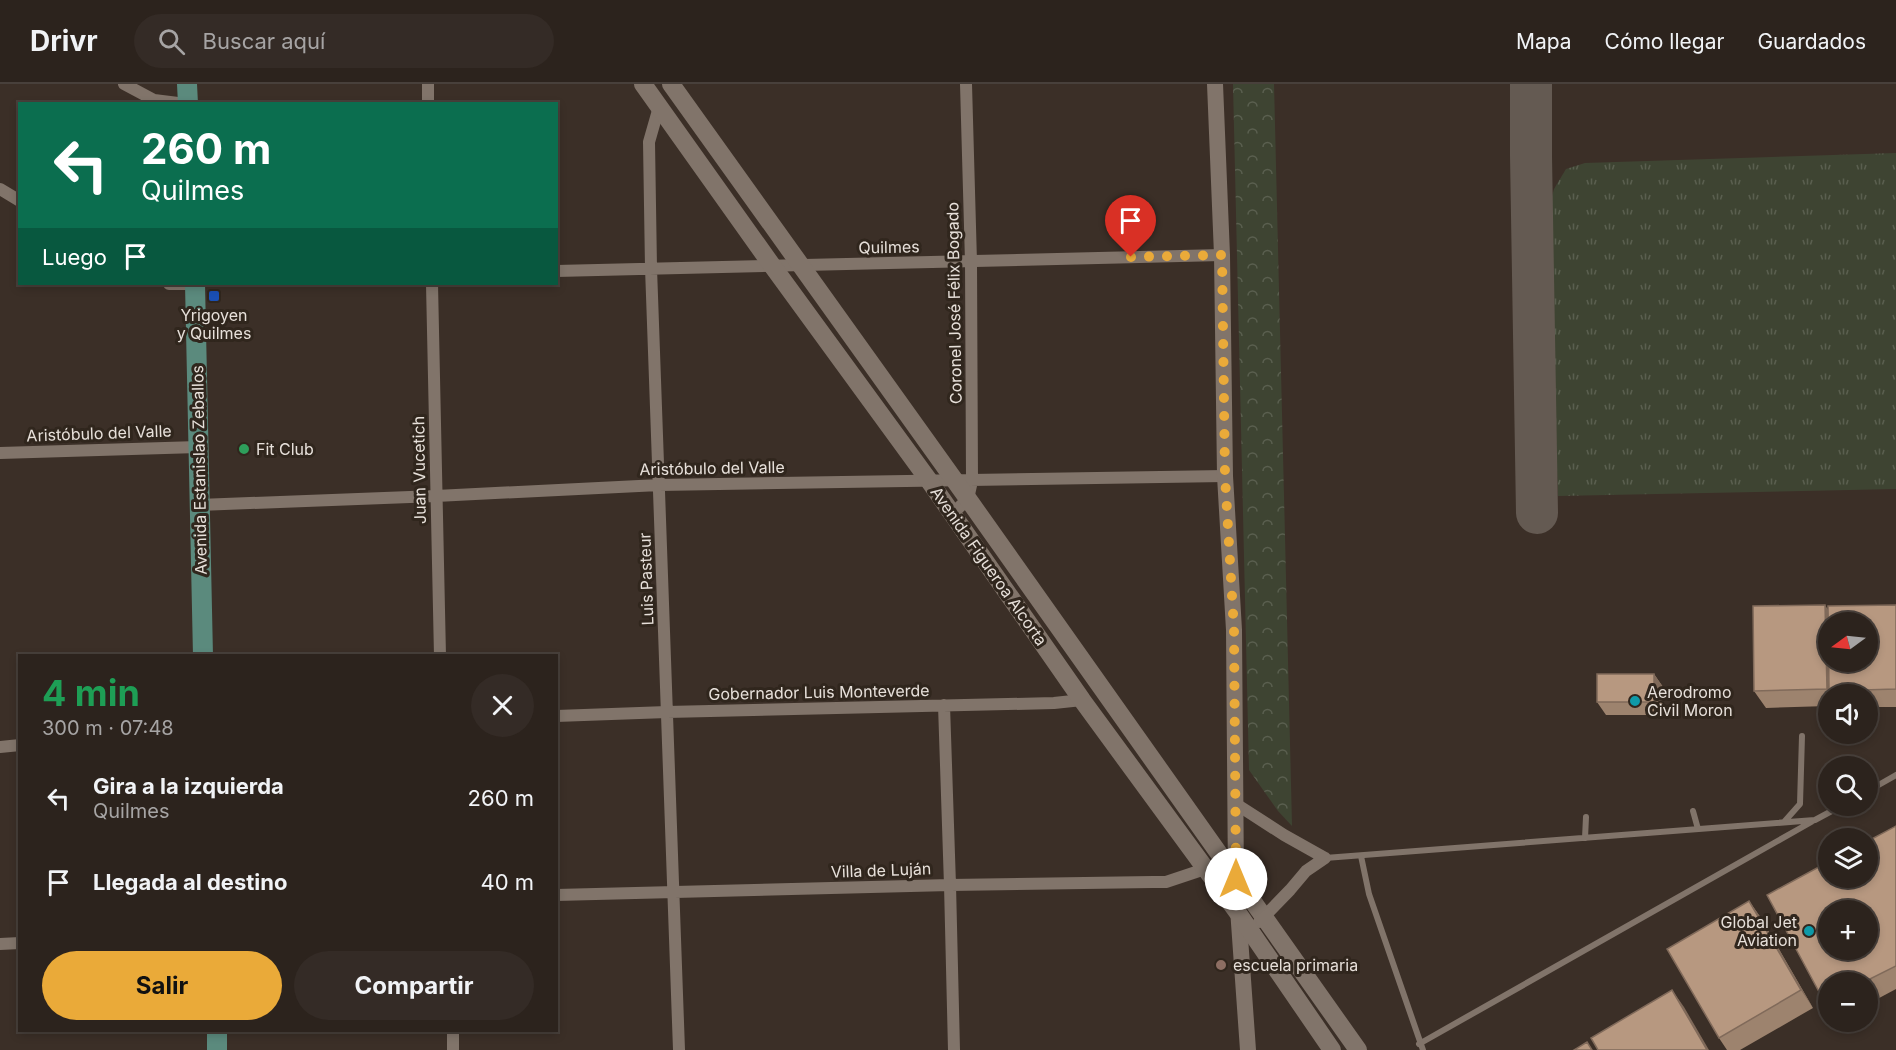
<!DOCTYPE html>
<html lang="es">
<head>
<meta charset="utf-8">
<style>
  :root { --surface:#2c231d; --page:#342b26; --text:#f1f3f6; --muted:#a6a4a4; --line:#48403b; --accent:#eaaa39 }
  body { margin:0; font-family:Inter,sans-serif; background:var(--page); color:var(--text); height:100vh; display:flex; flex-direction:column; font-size:22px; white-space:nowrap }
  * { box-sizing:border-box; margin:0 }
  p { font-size:20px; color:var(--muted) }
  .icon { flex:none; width:33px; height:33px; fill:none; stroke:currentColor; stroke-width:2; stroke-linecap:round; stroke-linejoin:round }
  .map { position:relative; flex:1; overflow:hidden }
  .drawer { position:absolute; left:18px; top:570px; width:540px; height:378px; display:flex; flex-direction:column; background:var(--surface); border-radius:0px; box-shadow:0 3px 9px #0003,0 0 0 2px var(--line) }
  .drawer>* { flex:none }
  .hud { position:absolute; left:18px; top:18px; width:540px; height:183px; border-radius:0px; box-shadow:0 3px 9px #0003,0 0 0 2px var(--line); background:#0b6e4f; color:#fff; overflow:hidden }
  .needle { width:39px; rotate:255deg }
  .fabs { position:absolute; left:1818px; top:528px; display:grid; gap:12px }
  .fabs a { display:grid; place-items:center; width:60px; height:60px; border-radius:50%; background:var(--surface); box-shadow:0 3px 9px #0003,0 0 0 2px var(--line); font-size:30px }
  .pin { position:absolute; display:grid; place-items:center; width:51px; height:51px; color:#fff; margin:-62px -26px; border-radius:50% 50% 50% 0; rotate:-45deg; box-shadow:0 0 6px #0007 }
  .pin .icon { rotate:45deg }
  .me { position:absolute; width:66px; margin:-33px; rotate:0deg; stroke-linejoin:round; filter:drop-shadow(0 0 4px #0008) }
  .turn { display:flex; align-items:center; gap:21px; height:126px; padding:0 24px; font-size:27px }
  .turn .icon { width:78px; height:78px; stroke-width:2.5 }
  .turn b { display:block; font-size:42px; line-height:51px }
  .then { display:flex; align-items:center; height:57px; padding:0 24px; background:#0003; gap:12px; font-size:22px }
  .round { display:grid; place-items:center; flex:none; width:63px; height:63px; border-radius:32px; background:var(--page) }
  .summary { display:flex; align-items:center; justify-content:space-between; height:102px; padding:0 24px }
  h1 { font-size:36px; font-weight:700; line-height:45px; color:#1e9e55 }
  .cta { display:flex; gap:12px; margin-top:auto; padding:12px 24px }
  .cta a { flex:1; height:69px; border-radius:36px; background:var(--accent); color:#111; font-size:24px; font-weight:700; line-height:69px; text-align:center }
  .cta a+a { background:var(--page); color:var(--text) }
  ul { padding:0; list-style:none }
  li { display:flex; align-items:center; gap:18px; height:84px; padding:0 24px }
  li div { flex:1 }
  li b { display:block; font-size:22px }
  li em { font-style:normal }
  header { display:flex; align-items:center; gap:36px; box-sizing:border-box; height:84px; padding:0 30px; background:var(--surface); border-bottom:2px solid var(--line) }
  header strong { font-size:28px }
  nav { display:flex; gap:33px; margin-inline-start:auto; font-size:21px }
  .search { width:420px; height:54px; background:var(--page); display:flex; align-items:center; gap:15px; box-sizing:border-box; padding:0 21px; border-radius:33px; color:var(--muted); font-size:22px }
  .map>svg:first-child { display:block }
  .grass { fill:url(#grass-tufts) }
  .forest { fill:url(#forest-crowns) }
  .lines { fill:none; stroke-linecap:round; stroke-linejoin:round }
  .taxiway { stroke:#645a52; stroke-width:42 }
  .service { stroke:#81746a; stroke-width:6 }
  .minor { stroke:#81746a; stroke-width:12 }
  .tertiary { stroke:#81746a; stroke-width:16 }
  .secondary { stroke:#81746a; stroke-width:18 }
  .primary { stroke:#5b8a7d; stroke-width:20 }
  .wall { fill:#9d836e; fill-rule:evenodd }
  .shaded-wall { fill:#806a5a }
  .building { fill:#b79880; stroke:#806a5a; stroke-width:1.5; fill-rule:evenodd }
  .route { stroke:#eaaa39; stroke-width:10; stroke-dasharray:0 18 }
  .transit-dot { fill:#1a4fb4; stroke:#30261d; stroke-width:2 }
  .leisure-dot { fill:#2e9e5b; stroke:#30261d; stroke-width:2 }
  .culture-dot { fill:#0f9aa8; stroke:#30261d; stroke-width:2 }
  .education-dot { fill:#8d6e63; stroke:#30261d; stroke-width:2 }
  .labels { text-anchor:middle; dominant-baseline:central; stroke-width:6; stroke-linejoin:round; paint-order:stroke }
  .street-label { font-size:16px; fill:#e7e0da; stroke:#30261d }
  .poi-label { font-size:16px; fill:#e7e0da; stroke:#30261d; text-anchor:start }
</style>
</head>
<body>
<header>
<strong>Drivr</strong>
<div class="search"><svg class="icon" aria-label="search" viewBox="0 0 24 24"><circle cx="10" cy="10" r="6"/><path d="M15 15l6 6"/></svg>Buscar aquí</div>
<nav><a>Mapa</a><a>Cómo llegar</a><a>Guardados</a></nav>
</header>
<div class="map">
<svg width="1896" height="966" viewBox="0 0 1896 966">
  <defs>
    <pattern id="grass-tufts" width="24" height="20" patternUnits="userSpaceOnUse" patternTransform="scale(1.5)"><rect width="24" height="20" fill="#3e4432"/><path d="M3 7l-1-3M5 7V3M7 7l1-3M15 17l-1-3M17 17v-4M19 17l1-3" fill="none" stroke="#5a5f4f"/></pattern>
    <pattern id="forest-crowns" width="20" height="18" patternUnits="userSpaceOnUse" patternTransform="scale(1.5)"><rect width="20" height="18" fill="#3e4432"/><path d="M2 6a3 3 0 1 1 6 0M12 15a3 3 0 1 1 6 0" fill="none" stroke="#5a5f4f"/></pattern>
  </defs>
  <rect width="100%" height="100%" fill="#3b2f27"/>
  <!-- grass -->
  <path class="grass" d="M1896 69V405L1558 412 1547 131 1554 105 1566 85 1585 79Z"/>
  <!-- forest -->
  <path class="forest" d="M1233 0H1274L1292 742 1278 727 1249 686Z"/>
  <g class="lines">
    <!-- taxiway -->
    <path class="taxiway" d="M1531 0V72L1537 429"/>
    <!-- service -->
    <path class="service" d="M1868 707 1896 691
      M1693 727 1698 745
      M1784 738 1800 720 1802 652
      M1585 754 1586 733
      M1361 772 1369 810 1423 966
      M1325 774 1815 736 1841 722
      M1419 960 1813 737"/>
    <!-- minor -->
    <path class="minor" d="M124 0 154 16 186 20
      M428 0V20
      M659 23 649 58 651 184 679 966
      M0 105 20 117
      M556 187C778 181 1000 177 1222 171
      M169 200H199
      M432 200 440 572
      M0 369 198 363
      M199 421 436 412 659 401 1225 392
      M952 430 968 415 972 397 971 178 966 0
      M944 621 950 801 954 966
      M556 632 667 628 1054 619 1082 616
      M0 663 20 661
      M1236 720 1284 751 1325 774
      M556 811 950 801 1153 798H1166L1205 785
      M1259 838 1290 806 1306 787 1325 774
      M0 860 20 859
      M453 946V966"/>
    <!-- tertiary -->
    <path class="tertiary" d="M1215 0 1222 171 1225 392 1234 546 1236 800
      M1238 825 1248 966"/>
    <!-- secondary -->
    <path class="secondary" d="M643 0 771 180 930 398 1082 616 1238 829 1332 966
      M671 0 968 415 1358 966"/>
    <!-- primary -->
    <path class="primary" d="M187 0 188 20
      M195 200 203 572
      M217 946V966"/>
  </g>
  <!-- wall -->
  <path class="wall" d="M1896 521V623H1868V610H1828V622L1766 624 1754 607 1828 526Z
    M1654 590 1663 603V631H1606L1597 618Z
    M1896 742V905L1868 920V898H1828V925L1767 811 1828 778V794H1868V757ZM1828 826H1868V866H1828Z
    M1749 817 1761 834 1813 924 1740 966H1727L1719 954Z"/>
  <!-- shaded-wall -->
  <path class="shaded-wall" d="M1825 521 1836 538 1829 607 1831 610 1827 605Z
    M1654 590 1663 603V631L1654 618Z
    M1749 817 1761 834 1813 924 1801 906Z
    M1672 906 1684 923 1709 966H1707Z"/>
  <!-- building -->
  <path class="building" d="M1825 521 1827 605 1754 607 1753 522Z
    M1896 521V605L1829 607 1828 522ZM1828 538H1868V578H1828Z
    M1597 590H1654V618H1597Z
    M1896 742V882L1864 898H1828V917L1825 919 1767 811 1828 778V794H1868V757ZM1828 826H1868V866H1828Z
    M1749 817 1801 906 1719 954 1667 865Z
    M1672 906 1707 966H1598L1591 954Z
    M1587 958 1592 966H1574Z"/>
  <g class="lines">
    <!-- route -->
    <path class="route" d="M1131 173 1222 171 1225 392 1234 546 1236 795"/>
  </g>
  <!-- markers -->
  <rect class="transit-dot" x="208" y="206" width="12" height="12" rx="3"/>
  <circle class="leisure-dot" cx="244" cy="365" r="6"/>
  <g class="culture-dot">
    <circle cx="1635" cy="617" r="6"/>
    <circle cx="1809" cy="847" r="6"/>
  </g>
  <circle class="education-dot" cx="1221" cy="881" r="6"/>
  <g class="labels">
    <!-- street labels -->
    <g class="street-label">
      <text transform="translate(889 163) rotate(-1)">Quilmes</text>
      <text transform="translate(954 219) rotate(-91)">Coronel José Félix Bogado</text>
      <text transform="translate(99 349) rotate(-2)">Aristóbulo del Valle</text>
      <text transform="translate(712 384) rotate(-1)">Aristóbulo del Valle</text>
      <text transform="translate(199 386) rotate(-91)">Avenida Estanislao Zeballos</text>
      <text transform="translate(419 386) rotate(-91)">Juan Vucetich</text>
      <text transform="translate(989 482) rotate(55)">Avenida Figueroa Alcorta</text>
      <text transform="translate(646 495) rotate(-92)">Luis Pasteur</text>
      <text transform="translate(819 608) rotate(-1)">Gobernador Luis Monteverde</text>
      <text transform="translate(881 786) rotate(-2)">Villa de Luján</text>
    </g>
    <!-- poi labels -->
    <g class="poi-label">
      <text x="214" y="231" text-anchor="middle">Yrigoyen<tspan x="214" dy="18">y Quilmes</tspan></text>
      <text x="256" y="365">Fit Club</text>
      <text x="1647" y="608">Aerodromo<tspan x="1647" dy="18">Civil Moron</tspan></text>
      <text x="1797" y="838" text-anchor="end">Global Jet<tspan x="1797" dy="18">Aviation</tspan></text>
      <text x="1233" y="881">escuela primaria</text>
    </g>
  </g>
</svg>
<div class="fabs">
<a><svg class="needle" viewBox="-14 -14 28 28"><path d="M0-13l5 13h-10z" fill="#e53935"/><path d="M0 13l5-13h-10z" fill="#a6a4a4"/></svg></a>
<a><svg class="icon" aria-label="sound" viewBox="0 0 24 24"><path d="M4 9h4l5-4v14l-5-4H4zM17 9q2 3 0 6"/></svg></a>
<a><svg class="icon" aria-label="search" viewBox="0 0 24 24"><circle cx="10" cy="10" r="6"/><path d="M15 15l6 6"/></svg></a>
<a><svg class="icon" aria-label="layers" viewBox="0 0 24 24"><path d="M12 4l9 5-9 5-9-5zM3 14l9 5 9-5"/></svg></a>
<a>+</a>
<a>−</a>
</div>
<div class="pin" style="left:1131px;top:173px;background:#d93025"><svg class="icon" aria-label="arrive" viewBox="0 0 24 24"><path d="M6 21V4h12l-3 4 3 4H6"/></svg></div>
<svg class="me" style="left:1236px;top:795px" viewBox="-20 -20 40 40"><circle r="19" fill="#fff"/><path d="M0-13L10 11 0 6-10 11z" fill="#eaaa39"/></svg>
<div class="hud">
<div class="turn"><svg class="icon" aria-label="left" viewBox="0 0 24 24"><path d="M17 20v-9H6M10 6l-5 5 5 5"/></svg><div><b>260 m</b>Quilmes</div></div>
<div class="then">Luego<svg class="icon" aria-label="arrive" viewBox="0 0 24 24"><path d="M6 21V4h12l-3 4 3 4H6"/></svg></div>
</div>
<section class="drawer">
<div class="summary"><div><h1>4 min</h1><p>300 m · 07:48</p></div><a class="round"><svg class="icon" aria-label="close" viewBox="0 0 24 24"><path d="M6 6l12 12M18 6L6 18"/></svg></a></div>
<ul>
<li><svg class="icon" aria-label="left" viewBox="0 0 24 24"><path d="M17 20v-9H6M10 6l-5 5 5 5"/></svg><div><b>Gira a la izquierda</b><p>Quilmes</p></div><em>260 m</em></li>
<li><svg class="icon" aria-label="arrive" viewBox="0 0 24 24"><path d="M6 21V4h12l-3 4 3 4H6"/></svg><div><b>Llegada al destino</b></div><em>40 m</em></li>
</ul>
<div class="cta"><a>Salir</a><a>Compartir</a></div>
</section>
</div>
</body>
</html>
